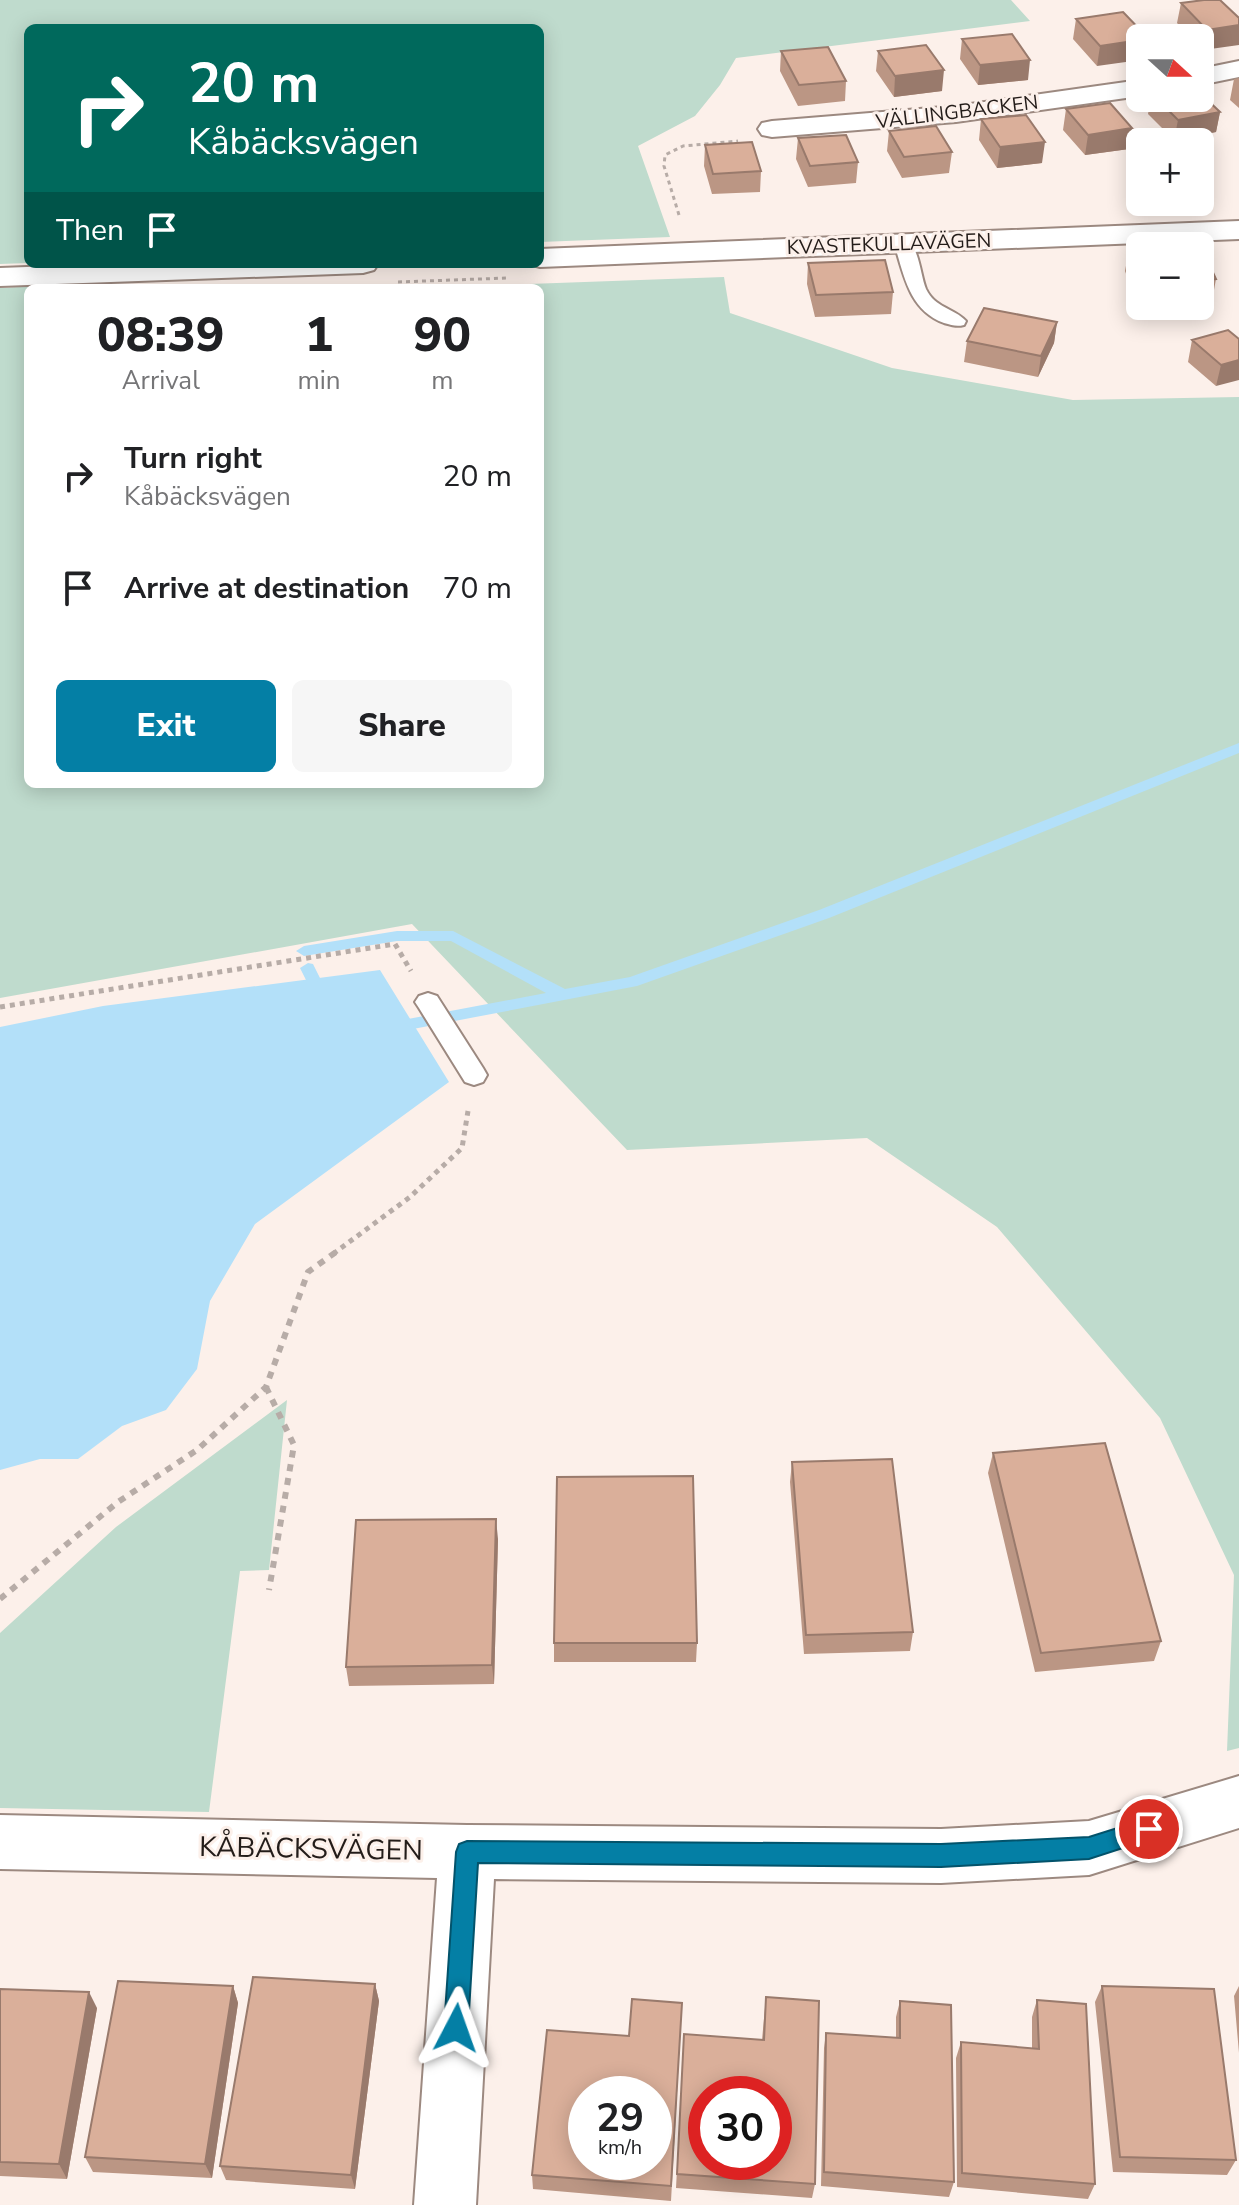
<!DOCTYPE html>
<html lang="en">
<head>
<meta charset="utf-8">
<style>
  :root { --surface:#fff; --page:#f6f6f6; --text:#202124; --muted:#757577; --accent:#047fa5 }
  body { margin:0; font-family:"Nunito Sans",sans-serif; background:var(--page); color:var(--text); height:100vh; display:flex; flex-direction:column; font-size:30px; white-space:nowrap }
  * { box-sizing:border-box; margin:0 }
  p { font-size:26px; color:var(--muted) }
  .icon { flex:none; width:44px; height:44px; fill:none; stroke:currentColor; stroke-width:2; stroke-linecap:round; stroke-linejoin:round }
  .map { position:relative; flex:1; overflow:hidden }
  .drawer { position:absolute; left:24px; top:284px; width:520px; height:504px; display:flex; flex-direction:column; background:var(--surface); border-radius:12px; box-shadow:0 4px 20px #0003 }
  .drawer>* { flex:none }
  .guide { position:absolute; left:24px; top:24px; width:520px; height:244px; border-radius:12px; box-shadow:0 4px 20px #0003; background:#00695c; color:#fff; overflow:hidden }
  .needle { width:52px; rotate:111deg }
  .tools { position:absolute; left:1126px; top:24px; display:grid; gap:16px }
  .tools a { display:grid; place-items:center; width:88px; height:88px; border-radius:12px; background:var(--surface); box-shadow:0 4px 20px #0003; font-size:40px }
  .speed { position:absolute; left:568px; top:2076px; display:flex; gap:16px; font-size:40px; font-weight:700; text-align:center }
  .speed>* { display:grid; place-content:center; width:104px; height:104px; border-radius:50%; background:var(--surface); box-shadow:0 4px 20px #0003; line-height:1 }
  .speed small { font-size:20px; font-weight:400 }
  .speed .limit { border:12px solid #d22; background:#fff; color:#111 }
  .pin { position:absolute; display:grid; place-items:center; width:68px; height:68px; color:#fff; margin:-34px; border:4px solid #fff; border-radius:50%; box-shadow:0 2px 8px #0007 }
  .me { position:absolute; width:88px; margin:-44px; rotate:4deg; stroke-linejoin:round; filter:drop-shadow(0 0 6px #0008) }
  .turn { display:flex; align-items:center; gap:28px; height:168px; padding:0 32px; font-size:36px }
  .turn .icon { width:104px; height:104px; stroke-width:2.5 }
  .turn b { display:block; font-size:56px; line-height:68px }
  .then { display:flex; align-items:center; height:76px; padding:0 32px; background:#0003; gap:16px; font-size:30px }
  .eta { display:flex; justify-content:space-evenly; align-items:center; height:136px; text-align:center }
  .eta b { font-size:48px; font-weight:800; line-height:56px }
  .button { display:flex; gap:16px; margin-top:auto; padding:16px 32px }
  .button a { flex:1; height:92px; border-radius:12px; background:var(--accent); color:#fff; font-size:32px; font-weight:800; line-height:92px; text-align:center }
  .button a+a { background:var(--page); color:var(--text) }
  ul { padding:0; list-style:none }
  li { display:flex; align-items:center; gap:24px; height:112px; padding:0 32px }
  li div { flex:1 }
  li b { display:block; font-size:30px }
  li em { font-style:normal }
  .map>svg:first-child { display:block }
  .green { fill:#bfdbcd }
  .water { fill:#b3e0f9 }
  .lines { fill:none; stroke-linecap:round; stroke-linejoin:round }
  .stream { fill:#b3e0f9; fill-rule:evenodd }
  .service-casing { stroke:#9c8980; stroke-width:4 }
  .minor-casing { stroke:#9c8980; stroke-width:4 }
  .path-far2 { stroke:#b7aca7; stroke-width:3; stroke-dasharray:4 4; stroke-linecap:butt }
  .path-far1 { stroke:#b7aca7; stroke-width:5; stroke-dasharray:5 5; stroke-linecap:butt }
  .path { stroke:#b7aca7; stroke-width:6; stroke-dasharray:7 7; stroke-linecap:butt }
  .service { fill:#fff; fill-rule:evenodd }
  .minor { fill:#fff; fill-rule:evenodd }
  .wall { fill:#bb9684 }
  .shaded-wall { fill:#997a6c }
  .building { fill:#daaf9a; stroke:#997a6c; stroke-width:2; fill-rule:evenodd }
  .route { fill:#047fa5; stroke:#03536b; stroke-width:2 }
  .labels { text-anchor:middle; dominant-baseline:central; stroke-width:6; stroke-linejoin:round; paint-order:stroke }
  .far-street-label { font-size:20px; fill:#231c19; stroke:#fcf0ea }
  .near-street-label { font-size:28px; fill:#231c19; stroke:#fcf0ea }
</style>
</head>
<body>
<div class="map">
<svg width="1239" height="2205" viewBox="0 0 1239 2205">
  <rect width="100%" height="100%" fill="#fcf0ea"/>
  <!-- green -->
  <path class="green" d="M0 0H1011L1030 21 736 58 720 85 695 116 638 146 670 237 540 242V28H28V263L0 264Z
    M724 277 730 313 892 368 1073 400 1239 397V1748L1227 1751 1234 1575 1160 1418 997 1227 867 1138 627 1150 412 924 0 998V288L37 286 28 288V784H540V288H414Z
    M287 1400 269 1570 240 1571 209 1812 0 1808V1633L116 1527Z"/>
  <!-- water -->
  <path class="water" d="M380 970 449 1082 255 1224 210 1301 197 1369 166 1410 122 1426 78 1459H40L0 1470V1027L103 1006Z"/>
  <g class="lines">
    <!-- stream -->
    <path class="stream" d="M1239 743V753L829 918 637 986 413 1029 405 1023 408 1019 546 993 451 941H397L304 956 296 951 304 946 397 931H453L565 989 630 977 819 910Z
      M308 963 313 964 320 978 317 982H307L300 968Z"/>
    <!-- service casing -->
    <g class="service-casing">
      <path id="service" d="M903 238C919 242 920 275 926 289 935 308 954 308 966 321L964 325C956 327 952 325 944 323 909 310 904 275 894 243Z
        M428 993 437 996 483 1068 487 1075 483 1082 474 1085 465 1082 419 1008 415 1002 419 996Z"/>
    </g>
    <!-- minor casing -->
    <g class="minor-casing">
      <path id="minor" d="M1239 61V77L1200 85V69Z
        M1140 80V96L956 122 772 137 762 135 758 129 762 123 772 121 956 106Z
        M1239 221V239L540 267 529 264H540V249Z
        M107 264H378L374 270 363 273 0 286V268Z
        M1239 1776V1828L1089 1875 941 1883 494 1879 476 2205H414L437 1878 0 1869V1815L467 1825 941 1829 1089 1821Z"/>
    </g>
    <!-- path-far2 -->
    <path class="path-far2" d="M679 215 664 166 665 155 683 146 738 141
      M398 282 507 278"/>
    <!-- path-far1 -->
    <path class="path-far1" d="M0 1007 395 944 411 971
      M333 1254 410 1197 462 1148 468 1111"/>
    <!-- path -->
    <path class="path" d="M266 1387 294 1445 269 1590
      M0 1599 118 1502 197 1450 266 1387 308 1272 336 1252"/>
    <!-- service -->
    <use href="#service" class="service"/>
    <!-- minor -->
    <use href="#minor" class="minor"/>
  </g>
  <!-- wall -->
  <path class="wall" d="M1181 3 1239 18 1203 50 1200 47V38H1191L1177 23Z
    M1123 12 1097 66 1073 39 1076 19Z
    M962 39 1028 80 978 85 960 59Z
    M781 51 846 81 845 101 798 106 780 71Z
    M878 51 942 91 894 97 876 71Z
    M1239 78V108L1230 100 1234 79Z
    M1151 98H1200L1220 112 1216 132 1174 140 1148 114Z
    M1066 109 1132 128 1129 149 1085 155 1063 130Z
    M981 119 1042 163 997 168 979 140Z
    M889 131 952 152 949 173 902 178 887 151Z
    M798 138 858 162 856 183 808 187 796 159Z
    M705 145 761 171 760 192 712 194 704 166Z
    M1200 248 1216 279 1212 301H1200Z
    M1140 249V303H1137L1125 271 1129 250Z
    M808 263 893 292 891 314 815 317 807 284Z
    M1057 322 1054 343 1038 377 964 362 967 341Z
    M1239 339 1216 386 1188 362 1192 340Z
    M993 1453 1161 1641 1154 1661 1035 1672 988 1473Z
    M792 1462 913 1632 910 1651 804 1654 790 1482Z
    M498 1539 494 1684 349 1686 346 1667Z
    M554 1643H697L696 1662H554Z
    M375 1984 379 2001 355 2189 226 2180 220 2166Z
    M233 1986 238 2003 212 2178 93 2172 85 2157Z
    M1102 1986 1236 2160 1227 2175 1113 2172 1095 2002Z
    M1239 1986V2053L1234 1996Z
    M0 1989 97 2008 67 2179 0 2176Z
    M766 1997 815 2184 812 2198 676 2188 684 2034 762 2040Z
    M1037 2000 1095 2184 1088 2199 957 2187 956 2058 961 2042 1032 2048V2017Z
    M900 2001 954 2182 949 2197 821 2186 824 2048 826 2033 896 2038V2017Z
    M682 2003 671 2201 533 2189 532 2175Z"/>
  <!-- shaded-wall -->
  <path class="shaded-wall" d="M1239 25V45L1203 50 1207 30Z
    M1140 40V60L1097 66 1100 46Z
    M1030 60 1028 80 978 85 980 65Z
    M944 70 942 91 894 97 895 76Z
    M1220 112 1216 132 1174 140 1178 120Z
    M1132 128 1129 149 1085 155 1088 135Z
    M1045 142 1042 163 997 168 1000 147Z
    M1057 322 1054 343 1038 377 1041 356Z
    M1239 360V380L1216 386 1221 365Z
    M496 1519 498 1539 494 1684 492 1665Z
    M375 1984 379 2001 355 2189 351 2175Z
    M233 1986 238 2003 212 2178 205 2164Z
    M89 1992 97 2008 67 2179 59 2164Z"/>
  <!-- building -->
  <path class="building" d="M1204 0H1220L1239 18V25L1207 30 1181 3Z
    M1123 12 1148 38H1140V40L1100 46 1076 19Z
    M1012 34 1030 60 980 65 962 39Z
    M926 45 944 70 895 76 878 51Z
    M828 47 846 81 799 85 781 51Z
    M1200 93 1220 112 1178 120 1156 98H1200Z
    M1110 103 1132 128 1088 135 1066 109Z
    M1026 115 1045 142 1000 147 981 119Z
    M936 126 952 152 904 157 889 131Z
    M846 135 858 162 810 166 798 138Z
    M752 142 761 171 713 174 705 145Z
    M1200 248H1202L1216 279 1200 280Z
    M1140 249V279L1129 250Z
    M885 260 893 292 816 295 808 263Z
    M984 308 1057 322 1041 356 967 341Z
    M1228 330 1239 339V360L1221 365 1192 340Z
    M1105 1443 1161 1641 1041 1653 993 1453Z
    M892 1459 913 1632 806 1635 792 1462Z
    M693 1476 697 1643H554L557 1477Z
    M496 1519 492 1665 346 1667 356 1520Z
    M253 1977 375 1984 351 2175 220 2166Z
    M118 1981 233 1986 205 2164 85 2157Z
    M1102 1986 1214 1989 1236 2160 1120 2157Z
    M0 1989 89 1992 59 2164 0 2162Z
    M766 1997 819 2001 815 2184 677 2174 684 2034 764 2040ZM706 2094H774V2162H706Z
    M632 1999 682 2003 671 2186 532 2175 547 2030 629 2036ZM586 2094H654V2162H586Z
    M1037 2000 1086 2004 1095 2184 962 2173 961 2042 1039 2049Z
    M900 2001 951 2005 954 2182 824 2172 826 2033 900 2038Z"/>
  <!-- route -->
  <path class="route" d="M1149 1818 1157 1821 1160 1829 1157 1837 1089 1859 941 1867 478 1863 468 2028 465 2037 456 2041 447 2037 444 2028 456 1852 459 1844 467 1841 941 1844 1089 1837Z"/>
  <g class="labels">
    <!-- far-street labels -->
    <g class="far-street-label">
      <text transform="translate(957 112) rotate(-7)">VÄLLINGBACKEN</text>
      <text transform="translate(889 244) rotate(-2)">KVASTEKULLAVÄGEN</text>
    </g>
    <!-- near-street labels -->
    <g class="near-street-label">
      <text transform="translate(311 1849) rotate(1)">KÅBÄCKSVÄGEN</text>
    </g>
  </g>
</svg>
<div class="tools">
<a><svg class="needle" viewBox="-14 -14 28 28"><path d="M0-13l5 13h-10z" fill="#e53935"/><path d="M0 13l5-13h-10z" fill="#757577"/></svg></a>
<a>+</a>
<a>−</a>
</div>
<div class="speed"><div>29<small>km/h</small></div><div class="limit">30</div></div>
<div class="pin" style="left:1149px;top:1829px;background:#d93025"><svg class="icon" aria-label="arrive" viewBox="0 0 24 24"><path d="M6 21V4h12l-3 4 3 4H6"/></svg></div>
<svg class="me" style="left:456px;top:2028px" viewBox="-20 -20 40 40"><path d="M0-17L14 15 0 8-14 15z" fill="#047fa5" stroke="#fff" stroke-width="4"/></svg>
<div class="guide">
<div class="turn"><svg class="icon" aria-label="right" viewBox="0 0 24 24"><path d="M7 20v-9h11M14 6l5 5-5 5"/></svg><div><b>20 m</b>Kåbäcksvägen</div></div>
<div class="then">Then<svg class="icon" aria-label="arrive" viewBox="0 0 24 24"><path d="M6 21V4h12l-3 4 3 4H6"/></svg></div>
</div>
<section class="drawer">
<div class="eta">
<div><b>08:39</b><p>Arrival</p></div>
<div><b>1</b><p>min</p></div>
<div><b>90</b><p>m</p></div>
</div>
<ul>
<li><svg class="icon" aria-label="right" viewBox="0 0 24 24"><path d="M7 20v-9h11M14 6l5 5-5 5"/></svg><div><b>Turn right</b><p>Kåbäcksvägen</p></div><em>20 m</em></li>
<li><svg class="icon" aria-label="arrive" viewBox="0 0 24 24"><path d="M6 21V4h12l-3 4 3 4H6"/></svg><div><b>Arrive at destination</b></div><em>70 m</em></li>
</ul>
<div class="button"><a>Exit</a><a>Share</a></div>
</section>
</div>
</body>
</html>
